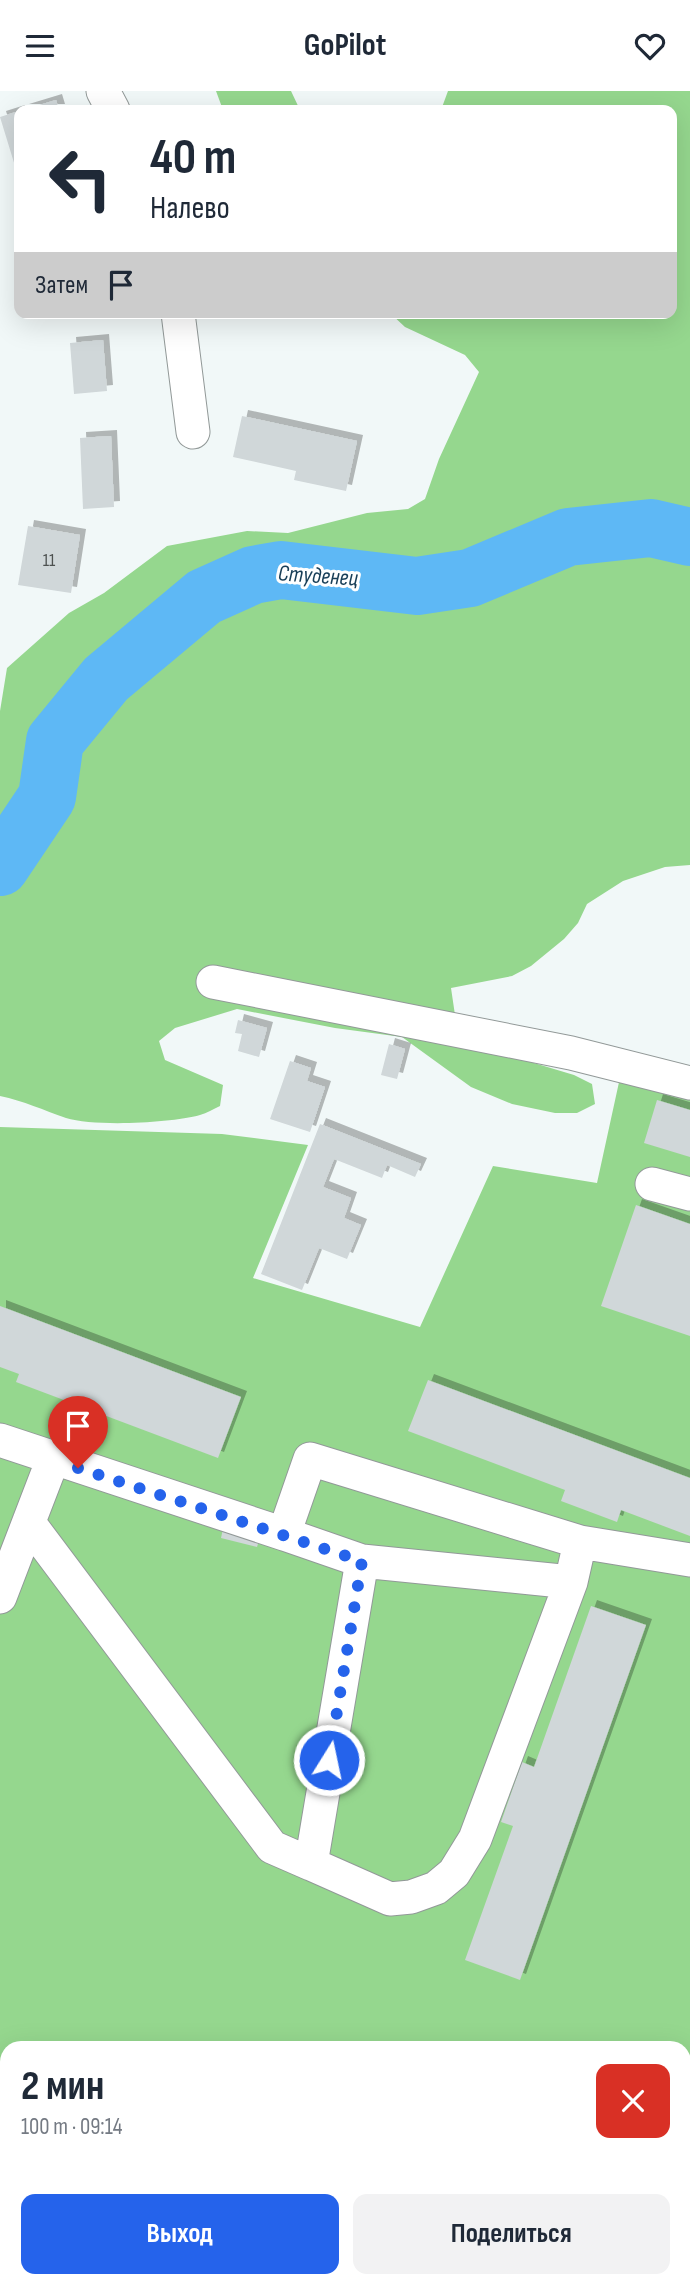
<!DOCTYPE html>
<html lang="ru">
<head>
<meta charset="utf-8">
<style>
  :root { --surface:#fff; --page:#f2f2f3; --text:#1f2937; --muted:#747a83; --accent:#2563eb }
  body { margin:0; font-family:"Sofia Sans Condensed",sans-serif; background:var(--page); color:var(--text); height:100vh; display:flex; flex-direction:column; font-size:26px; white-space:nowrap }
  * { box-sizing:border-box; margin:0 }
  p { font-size:23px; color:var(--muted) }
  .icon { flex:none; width:38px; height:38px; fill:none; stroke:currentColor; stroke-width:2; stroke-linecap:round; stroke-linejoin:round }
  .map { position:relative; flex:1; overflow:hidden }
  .details { position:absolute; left:0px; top:1950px; width:691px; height:247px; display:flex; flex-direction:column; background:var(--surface); border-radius:21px 21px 0 0; box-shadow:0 7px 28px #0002 }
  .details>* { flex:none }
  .hud { position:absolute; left:14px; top:14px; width:663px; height:214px; border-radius:14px; box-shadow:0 7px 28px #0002; background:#fff; color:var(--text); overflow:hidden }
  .pin { position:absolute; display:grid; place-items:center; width:60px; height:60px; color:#fff; margin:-72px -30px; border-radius:50% 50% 50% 0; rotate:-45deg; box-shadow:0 0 7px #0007 }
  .pin .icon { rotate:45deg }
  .me { position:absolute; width:77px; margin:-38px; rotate:10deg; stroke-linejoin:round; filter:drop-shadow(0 0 5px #0008) }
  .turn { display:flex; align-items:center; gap:24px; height:147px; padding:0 21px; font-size:32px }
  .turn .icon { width:91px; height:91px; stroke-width:2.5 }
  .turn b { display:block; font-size:49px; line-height:60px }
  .then { display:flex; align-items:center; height:66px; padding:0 21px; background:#0003; gap:14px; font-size:26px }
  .round { display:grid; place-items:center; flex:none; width:74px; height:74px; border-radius:14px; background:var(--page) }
  .overview { display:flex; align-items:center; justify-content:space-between; height:119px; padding:0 21px }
  h1 { font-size:42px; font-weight:700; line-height:52px }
  .cta { display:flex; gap:14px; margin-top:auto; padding:14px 21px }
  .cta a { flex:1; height:80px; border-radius:14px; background:var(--accent); color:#fff; font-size:28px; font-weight:700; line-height:80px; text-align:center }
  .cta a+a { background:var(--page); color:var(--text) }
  header { display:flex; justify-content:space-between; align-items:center; height:91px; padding:0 21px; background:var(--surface); font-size:32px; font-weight:700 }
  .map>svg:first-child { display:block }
  .green { fill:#95d78e; fill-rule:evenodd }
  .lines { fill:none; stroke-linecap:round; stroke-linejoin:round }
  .river { stroke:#5eb8f5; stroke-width:58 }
  .building { fill:#d0d7d9; filter:url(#shadow) }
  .minor-casing { stroke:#929998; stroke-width:35 }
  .path { stroke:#a2a7a7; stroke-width:4.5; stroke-dasharray:3.5 5; stroke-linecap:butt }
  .minor { stroke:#fff; stroke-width:33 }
  .route { stroke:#2563eb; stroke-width:12; stroke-dasharray:0 21.6 }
  .labels { text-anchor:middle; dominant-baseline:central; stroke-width:6; stroke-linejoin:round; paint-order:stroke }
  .number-label { font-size:18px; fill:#4d5150 }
  .water-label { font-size:23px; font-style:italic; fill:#183e57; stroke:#fff }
</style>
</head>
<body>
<header><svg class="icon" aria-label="menu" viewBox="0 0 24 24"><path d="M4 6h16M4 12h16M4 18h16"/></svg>GoPilot<svg class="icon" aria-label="heart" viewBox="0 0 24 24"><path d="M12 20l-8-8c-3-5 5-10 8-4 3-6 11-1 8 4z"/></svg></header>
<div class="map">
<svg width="690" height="2196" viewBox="0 0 690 2196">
  <defs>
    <filter id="shadow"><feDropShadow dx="6" dy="-6" stdDeviation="0" flood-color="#0004"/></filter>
  </defs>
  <rect width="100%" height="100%" fill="#f1f8f8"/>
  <!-- green -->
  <path class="green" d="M216 0H291L300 19H223Z
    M448 0H690V774L665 776 623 790 587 813 578 832 564 848 531 875 512 885 451 897 455 924 534 972 574 984 592 993 595 1013 577 1022H555L512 1013 471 996 402 946 335 937 237 918 175 937 159 950 165 969 223 994 220 1015C213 1018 207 1022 200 1024 171 1032 95 1036 66 1027 43 1019 24 1010 0 1005V620L7 577 69 522 104 502 167 455 247 440 288 442 367 422 408 418 425 408 439 368 479 281 465 264 405 236 390 222H672V19H441Z
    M621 982 690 999V2196H0V1036L222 1043 308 1054 253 1187 420 1236 493 1075 597 1092ZM7 1956H684V2189H7Z"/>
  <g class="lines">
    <!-- river -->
    <path class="river" d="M0 776 47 706 55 650 106 588 204 506 253 484 281 479 417 495 470 487 568 446 651 437 690 446"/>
  </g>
  <!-- building -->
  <path class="building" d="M56 9 59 19H23Z
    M19 20V73L15 75 0 26Z
    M103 249 107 300 74 303 70 252Z
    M242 325 357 350 346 400 294 389 296 380 233 366Z
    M111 345 114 416 83 418 80 347Z
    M28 435 80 444 71 502 18 494Z
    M238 929 267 937 259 966 238 960 242 943 235 942Z
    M389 953 405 958 397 988 381 984Z
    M290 970 311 977 307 990 325 996 310 1041 270 1028Z
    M657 1009 690 1019V1066L644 1052Z
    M320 1033 421 1073 415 1086 387 1074 382 1087 334 1068 323 1096 351 1107 344 1127 361 1134 347 1168 319 1157 302 1199 261 1183Z
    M636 1114 690 1133V1245L601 1215Z
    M0 1215 241 1306 218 1367 16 1291 19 1283 0 1276Z
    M428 1289 690 1387V1445L621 1419 617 1431 561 1410 565 1399 408 1340Z
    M224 1433 261 1443 257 1456 221 1447Z
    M591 1515 646 1534 520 1889 465 1869 513 1735 501 1731 522 1671 534 1676Z"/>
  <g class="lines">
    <!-- minor casing -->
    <g class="minor-casing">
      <path id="minor" d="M103 0 113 19
        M178 222 193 341
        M213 891 571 962 690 992
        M652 1093 690 1103
        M0 1349 284 1443
        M29 1432 272 1756 311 1773
        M580 1451 571 1491 475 1748 454 1782 436 1797 411 1806 390 1808 311 1773 362 1470 284 1443 310 1368 580 1451 690 1469
        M362 1470 571 1491
        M0 1506 53 1368"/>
    </g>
    <!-- path -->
    <path class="path" d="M184 2196 187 2189"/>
    <!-- minor -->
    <use href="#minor" class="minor"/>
  </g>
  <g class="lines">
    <!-- route -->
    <path class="route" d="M78 1377 362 1470 329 1669"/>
  </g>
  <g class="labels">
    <!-- number labels -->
    <g class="number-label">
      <text x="49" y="469">11</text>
    </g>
    <!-- water labels -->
    <g class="water-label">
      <text transform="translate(318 485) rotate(4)">Студенец</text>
    </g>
  </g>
</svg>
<div class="pin" style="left:78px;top:1377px;background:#d93025"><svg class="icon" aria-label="arrive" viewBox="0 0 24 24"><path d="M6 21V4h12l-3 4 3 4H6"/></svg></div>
<svg class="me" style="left:329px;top:1669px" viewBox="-20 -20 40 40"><circle r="17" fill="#2563eb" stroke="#fff" stroke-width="3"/><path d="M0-11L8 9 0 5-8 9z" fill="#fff"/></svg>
<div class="hud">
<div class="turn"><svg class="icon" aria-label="left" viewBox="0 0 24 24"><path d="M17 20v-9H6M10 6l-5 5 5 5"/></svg><div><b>40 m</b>Налево</div></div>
<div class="then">Затем<svg class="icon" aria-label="arrive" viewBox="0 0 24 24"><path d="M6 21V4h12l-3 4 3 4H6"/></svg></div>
</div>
<section class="details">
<div class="overview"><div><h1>2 мин</h1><p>100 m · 09:14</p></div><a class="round" style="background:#d93025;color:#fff"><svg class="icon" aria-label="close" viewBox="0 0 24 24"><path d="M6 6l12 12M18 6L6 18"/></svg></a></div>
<div class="cta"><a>Выход</a><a>Поделиться</a></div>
</section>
</div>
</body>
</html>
